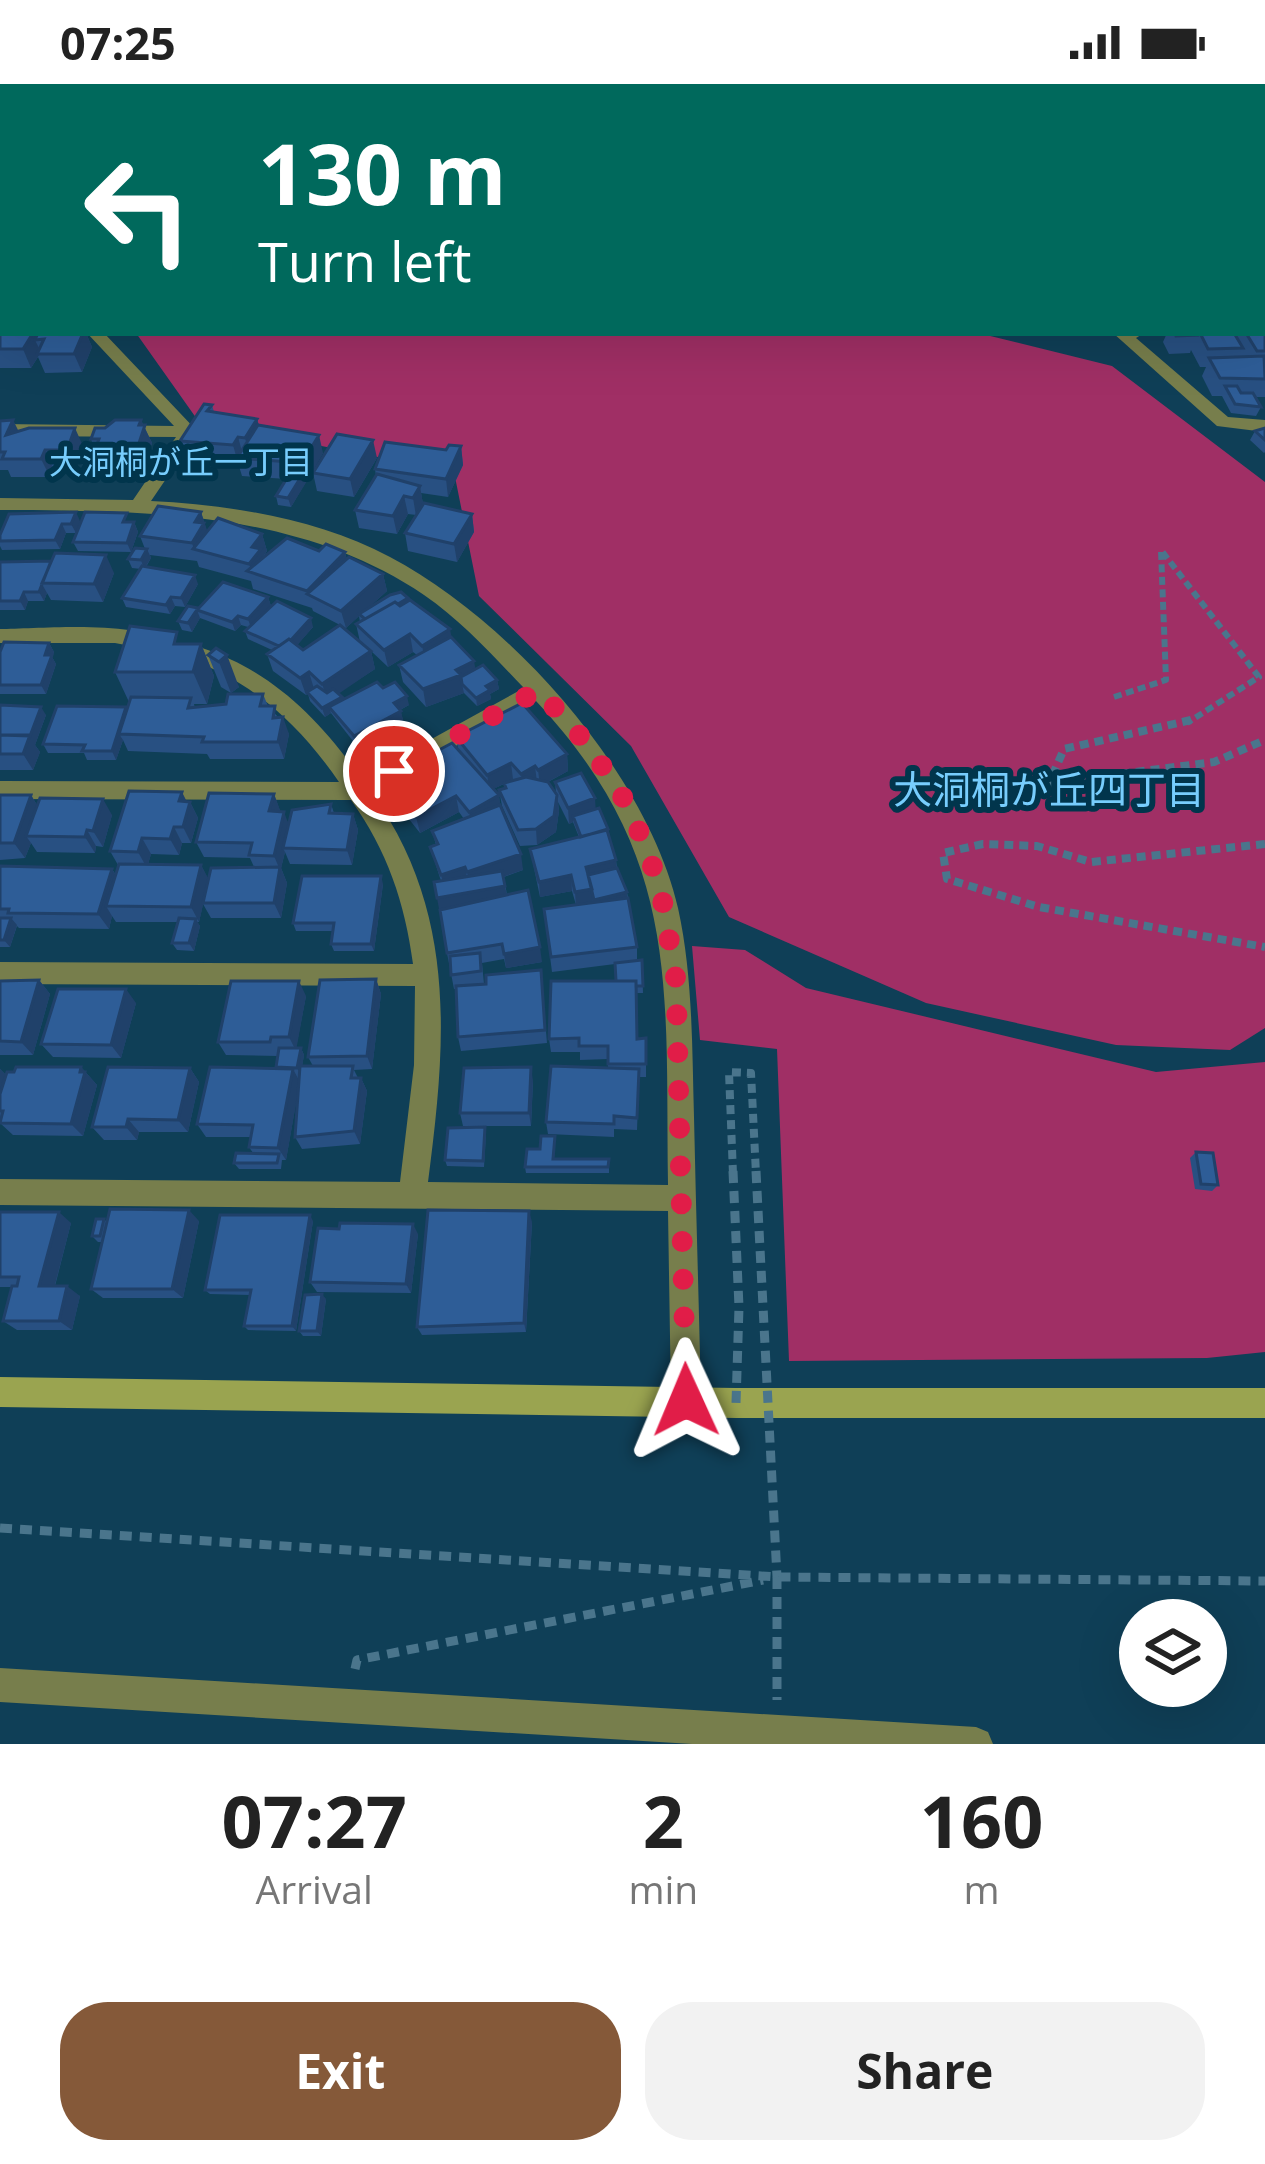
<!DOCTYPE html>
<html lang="en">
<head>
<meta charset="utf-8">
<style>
  :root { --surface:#fff; --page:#f2f2f2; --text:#222; --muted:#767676; --accent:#855939 }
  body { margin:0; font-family:"Open Sans","Noto Sans JP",sans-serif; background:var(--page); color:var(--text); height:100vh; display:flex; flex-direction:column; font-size:45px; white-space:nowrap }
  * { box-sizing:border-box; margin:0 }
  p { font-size:39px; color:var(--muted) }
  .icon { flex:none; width:66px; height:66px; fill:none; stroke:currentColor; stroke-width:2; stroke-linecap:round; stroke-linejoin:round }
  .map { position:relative; height:1660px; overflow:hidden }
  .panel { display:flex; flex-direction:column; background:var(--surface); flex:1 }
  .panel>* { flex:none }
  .guide { position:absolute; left:0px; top:0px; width:1266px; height:252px; box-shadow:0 12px 48px #0002; background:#00695c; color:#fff; overflow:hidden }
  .buttons { position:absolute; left:1119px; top:1515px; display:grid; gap:24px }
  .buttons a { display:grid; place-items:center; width:108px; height:108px; border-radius:50%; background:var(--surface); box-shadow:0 12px 48px #0002; font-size:60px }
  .pin { position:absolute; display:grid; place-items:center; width:102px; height:102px; color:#fff; margin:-51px; border:6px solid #fff; border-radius:50%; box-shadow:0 3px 12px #0007 }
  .me { position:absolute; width:132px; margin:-66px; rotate:359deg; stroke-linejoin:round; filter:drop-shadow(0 0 9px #0008) }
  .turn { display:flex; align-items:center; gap:42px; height:252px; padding:0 60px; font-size:54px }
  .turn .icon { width:156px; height:156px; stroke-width:2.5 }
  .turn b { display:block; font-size:84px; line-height:102px }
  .eta { display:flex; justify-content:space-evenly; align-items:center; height:204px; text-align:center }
  .eta b { font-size:72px; font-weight:700; line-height:84px }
  .action { display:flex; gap:24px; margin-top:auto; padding:24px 60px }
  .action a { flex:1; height:138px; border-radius:48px; background:var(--accent); color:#fff; font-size:48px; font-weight:700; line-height:138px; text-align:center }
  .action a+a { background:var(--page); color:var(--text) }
  .status { display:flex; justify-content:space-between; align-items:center; height:84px; padding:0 60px; background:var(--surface); direction:ltr }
  .status svg { height:33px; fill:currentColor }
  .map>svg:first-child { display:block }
  .green { fill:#a02f65 }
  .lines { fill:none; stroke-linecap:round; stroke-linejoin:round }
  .path-far3 { stroke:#4a758c; stroke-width:4.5; stroke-dasharray:6 4.5; stroke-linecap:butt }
  .path-far2 { stroke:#4a758c; stroke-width:6; stroke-dasharray:8 4.5; stroke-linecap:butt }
  .path-far1 { stroke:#4a758c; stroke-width:8; stroke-dasharray:9 6; stroke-linecap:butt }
  .path { stroke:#4a758c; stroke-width:9; stroke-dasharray:12 8; stroke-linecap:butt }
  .street { fill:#777e4c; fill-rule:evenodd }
  .secondary { fill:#9aa450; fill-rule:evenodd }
  .path-bridge-far1 { stroke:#4a758c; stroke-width:8; stroke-dasharray:9 6; stroke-linecap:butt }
  .path-bridge { stroke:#4a758c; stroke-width:9; stroke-dasharray:12 8; stroke-linecap:butt }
  .wall { fill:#285082; fill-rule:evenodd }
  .shaded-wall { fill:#20416a }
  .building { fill:#2e5d97; stroke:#20416a; stroke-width:3 }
  .route { stroke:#e11d48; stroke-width:21; stroke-dasharray:0 37.8 }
  .labels { text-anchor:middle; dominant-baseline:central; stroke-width:12; stroke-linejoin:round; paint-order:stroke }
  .far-neighbourhood-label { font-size:33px; fill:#77cdfd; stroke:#01354c }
  .neighbourhood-label { font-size:39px; fill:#77cdfd; stroke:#01354c }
</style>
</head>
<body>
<div class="status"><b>07:25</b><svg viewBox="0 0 49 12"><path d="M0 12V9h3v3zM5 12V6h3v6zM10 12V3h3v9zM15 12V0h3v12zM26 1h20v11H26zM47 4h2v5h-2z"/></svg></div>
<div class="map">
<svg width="1265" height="1660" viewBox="0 0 1265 1660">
  <rect width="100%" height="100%" fill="#0f3f57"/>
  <!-- green -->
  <path class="green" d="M0 0H1265V124L1263 3H3V47Z
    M136 249H978L1112 282 1265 398V944L1230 966 1116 961 926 919 729 833 631 662 479 512 454 388 199 338Z
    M692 862 745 866 806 904 1156 988 1265 978V1268L1207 1274 789 1277 777 965 700 956Z"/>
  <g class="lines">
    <!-- path-far3 -->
    <path class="path-far3" d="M209 0 219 3
      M474 0 480 3
      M338 3 342 0"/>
    <!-- path-far2 -->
    <path class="path-far2" d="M1114 613 1166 596 1161 466 1259 593 1187 639"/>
    <!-- path-far1 -->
    <path class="path-far1" d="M1191 636 1064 665 1049 699 1214 678 1265 656
      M1265 760 1091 778 1037 762 983 760 943 769 947 795 1039 823 1265 863"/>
    <!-- path -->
    <path class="path" d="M0 1444 777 1493 1265 1497
      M777 1493V1616
      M355 1585 357 1576 763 1496"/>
    <!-- street -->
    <path class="street" d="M1263 158H1265V168H1263Z
      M87 249H104L198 348 151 417C232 421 318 435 390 473 511 537 647 689 678 824 693 892 692 964 694 1033 696 1127 699 1222 701 1316L697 1327 686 1331 675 1327 671 1316 668 1127 0 1121V1095L400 1098 414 981 415 902 0 900V878L413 880C405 819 387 766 351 716L0 715V697L339 698C301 643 258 602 195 577L192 572 202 564C272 587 319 635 361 694L524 604C493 572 462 537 424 511 298 426 147 427 0 426V414L133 416 176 353 0 352V340L174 342ZM536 617C682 773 665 903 668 1101L428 1098C446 959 458 830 372 709Z
      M1113 249H1144L1136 254 1228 333 1265 336V348L1217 342Z
      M0 545C38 545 141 535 167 560L157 567 115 559H0Z
      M0 1584 976 1643 988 1648 993 1660H692L0 1618Z"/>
    <!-- secondary -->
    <path class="secondary" d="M0 1293 736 1304H1265V1334H736L0 1323Z"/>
    <!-- path-bridge-far1 -->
    <path class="path-bridge-far1" d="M733 1090 729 988 751 989 756 1090"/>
    <!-- path-bridge -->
    <path class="path-bridge" d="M733 1087 739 1223 736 1319
      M756 1087 777 1493"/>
  </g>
  <!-- wall -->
  <path class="wall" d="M0 188H3V229H0Z
    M1265 235V313H1255L1261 323 1256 332 1231 329 1222 312H1212L1202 292 1206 283H1200L1191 266 1190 269 1169 270 1163 258 1167 249H1263Z
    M0 239 3 249H86L92 263 82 288 45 289 38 273 31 284H0Z
    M212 321 214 328 257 335 259 341 323 369 291 423 278 421 276 412 286 395 242 392 238 379 187 375 180 357Z
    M13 336 18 348 83 362 75 385 53 384 50 393H11L8 386H0V337Z
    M141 336 152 359 143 386H102L91 355 105 344Z
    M1265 344V368L1264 369 1250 356 1255 347Z
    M461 362 463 381 448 413 421 409 423 420 472 430 474 448 457 478 408 467 405 449 416 431 408 430 397 450 359 444 355 426 376 392 375 385Z
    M377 374 354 413 317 407 313 389Z
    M201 428 207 448 262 450 267 467 264 472 319 467 345 468 347 476 383 490 387 507 367 525 408 514V517L451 554 475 585 497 596 499 605 490 610 491 615 477 622 464 609 426 623 403 598 399 581 417 571 413 568 388 583 371 567 375 585 338 609 343 616 383 604 409 621 400 626 403 636 356 661 331 629 325 633 310 617 308 610 306 611 273 587 267 570 272 566 248 555 245 547 248 543 241 541 235 547 200 534 192 548 182 546 178 537 198 524 268 513 271 522 313 543 297 561 303 566 340 541 313 527 312 524 253 505 251 497 199 483 197 477 150 471 151 474 146 483 198 500 185 523 175 522 170 530 126 523 122 514 141 485 132 484 128 475 145 465 140 452ZM359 532 360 538 356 540 360 558 341 542 346 544Z
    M80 437 76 449H66L60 465 2 466 0 462V451Z
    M130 438H134L138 448 131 468 78 467 73 458Z
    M0 478 114 489 103 518 51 516 47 509 44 517H28L25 526H0Z
    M49 559 54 568 52 573 56 580 46 610H0V568Z
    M183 560H201L214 592 207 620H194L195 624 226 620 263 610 268 622 279 634 289 650 284 675H210L207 670 128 667 123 656 116 676H87L84 669H48L43 660 127 625 129 618 115 588Z
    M216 564 239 603 231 609 221 603 208 571Z
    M0 621 46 631 35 661 40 668 33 686H0Z
    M456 653 567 670 568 687 548 698 556 709 555 698 596 725 608 745 616 776 617 784 627 808 637 863V877L642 876 643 909H636L637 955 646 954V993H639L637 1046 614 1045V1053L548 1050 546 1038 608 984V975L580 976V968H551L549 955 616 897 615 880 552 888 544 825 576 821 572 807 540 813 530 765 579 753 573 738 569 740 558 718 559 727 556 748 537 761 520 762 502 722 499 706 504 705V700L493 705 499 711 500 723 523 786 504 793 507 811 542 878 506 884 504 875 482 879 484 900 541 886 547 959 461 967 458 953 456 905H454L447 869 441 797 430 763 436 761 432 747 464 735 459 728 420 749 389 710 385 694 405 683 404 677 422 675 458 665Z
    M274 710 280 727 289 740 331 720 334 729 353 730 358 746 352 781 290 780 285 768 281 784 287 799 281 834H211L203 820 199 838H197L200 842 194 867 177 866 172 859 178 838H116L112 832 109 845 19 844 17 842 10 863H0V782L112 785 116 791 118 781 110 767 186 718H190L198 734 191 759H182L179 771 151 770 148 780 201 781 208 795 254 783 250 774 204 773 196 758Z
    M0 711H31L37 721 112 731 103 763 96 762 95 769 37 768 31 759 25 774 0 776Z
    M383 800 374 867H334L331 860 333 847H296L293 839Z
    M376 895 381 910 372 985 354 986 358 994H361L367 1007 360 1060 302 1065 295 1053 298 1007 286 1076H282L281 1085H239L234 1079 253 1069 249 1063 251 1053H206L197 1040 276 984 278 972 226 971 218 958 306 912 296 964H301L304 971 302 982H313L308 973Z
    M39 896 50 910 33 971H0V897Z
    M136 919 121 974 53 973 41 960Z
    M81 983 97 1001 83 1052 13 1051 0 1039V985L6 991Z
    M190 984 199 998 188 1048H139L137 1056H104L92 1043Z
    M533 997 531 1042H463L460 1029Z
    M485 1043 486 1050 484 1083 447 1082 445 1076Z
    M555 1058 554 1075H609V1089H526L525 1083 540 1065Z
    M1196 1068 1218 1101 1212 1107 1195 1105 1190 1074Z
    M0 1128 71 1139 55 1202 80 1212 72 1246H17L3 1237 12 1203H0Z
    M104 1135 107 1138 199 1137 183 1214H103L91 1205 102 1158H98L92 1152Z
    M313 1137 296 1247 248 1246 244 1242 250 1211 210 1210 205 1206Z
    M532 1138 526 1248 422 1251 417 1243Z
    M339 1145 418 1150 411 1209 317 1208 310 1198Z
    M326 1215 321 1252H303L299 1247Z"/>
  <!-- shaded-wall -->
  <path class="shaded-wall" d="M0 135H3V154L0 155Z
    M33 249H45L44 255 35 256 41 268 31 284 23 265Z
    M83 249H86L92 263 82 288 74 270Z
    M257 335 262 353 250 372 245 354Z
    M13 336 22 354 6 351Z
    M141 336 152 359 143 386 136 368Z
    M75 344 83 362 75 385 67 366Z
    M319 351 323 369 307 397 302 379Z
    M238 353 243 371 237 374 238 379 233 361Z
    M373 356 377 374 354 413 350 395Z
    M461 362 463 381 448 413 446 395Z
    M45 366 53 384 50 393 41 375Z
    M304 388 307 397 291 423 288 414Z
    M420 402 423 420 416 432 413 414Z
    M404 412 408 430 397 450 393 432Z
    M76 428 80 437 76 449 71 440Z
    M201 428 207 446 194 465 192 459 195 438Z
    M472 430 474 448 457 478 454 460Z
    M134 438 138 448 131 468 127 459Z
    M62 440 66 449 60 465 55 456Z
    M262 450 267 467 252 488 249 480 252 463Z
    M147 465 151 474 144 485 141 476Z
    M345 468 349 485 308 510 307 507Z
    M106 471 114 489 103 518 94 500Z
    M383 490 387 507 346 544 341 527Z
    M195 491 198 500 185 523 181 514Z
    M42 500 47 509 44 517 39 508Z
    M24 508 28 517 25 526 20 517Z
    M171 513 175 522 170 530 166 521Z
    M268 513 271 522 251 544 248 535Z
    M197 526 200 534 192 548 188 539Z
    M238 532 241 541 235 547 232 538Z
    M311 534 313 543 287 573 284 564Z
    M450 545 453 562 426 579 422 562Z
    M410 550 413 568 388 583 384 566Z
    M49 559 54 568 52 573 56 580 46 610 41 601 45 571Z
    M201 560 214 592 207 620 193 588Z
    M371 567 375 585 328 617 322 600Z
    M227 571 239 603 231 609 219 578Z
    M474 577 477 594 462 600 464 609 426 623 423 605Z
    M309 588 314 605 306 611 300 594Z
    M497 596 499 605 490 610 491 615 477 622 476 614 486 602Z
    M407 612 409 621 396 628 394 619Z
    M342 613 345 621 329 623 331 629 325 633 322 624Z
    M41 623 46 631 35 661 40 668 33 686 23 670Z
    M126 623 119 650 123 656 116 676 112 667Z
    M401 627 403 636 356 661 354 652Z
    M283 633 289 650 284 675 278 658Z
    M567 670 568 687 540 702 538 686Z
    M511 679 513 695 490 707 487 691Z
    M535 682 537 699 523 706 521 690Z
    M182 708 189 722 190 718 198 734 191 759 183 743 179 717Z
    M274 710 280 726 276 743 269 727Z
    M31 711 41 728 26 752 31 759 25 774 14 759Z
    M499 711 501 728 472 744 469 728Z
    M557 711 559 727 556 748 537 761 536 745Z
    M456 712 459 728 420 749 416 733Z
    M595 714 596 730 573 732V738L569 740 568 724Z
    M103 715 112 731 103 763 93 747Z
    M284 728 290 744 283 764 285 768 281 784 287 799 281 834 274 819 280 786 274 772Z
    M353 730 358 746 352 781 347 766Z
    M174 743 182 759 179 771 170 755Z
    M87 746 96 762 95 769 85 753Z
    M142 754 151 770 147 784 138 768Z
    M521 770 523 786 470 804 467 788Z
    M616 776 617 792 589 798 586 783Z
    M201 781 209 796 199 838 191 823Z
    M465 783 468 799 445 806 441 791Z
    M112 785 121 800 106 822 112 832 109 845 98 830Z
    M571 791 572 807 540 813 539 798Z
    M381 792 383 800 374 867 371 860Z
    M505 802 508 817 440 830 437 814Z
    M592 805 593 820 576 823 575 808Z
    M627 808V815L594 823V816Z
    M11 834 17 841 10 863 4 856Z
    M196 835 200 842 194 867 189 859Z
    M540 863 542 878 506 884 504 870Z
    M376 895 381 910 372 985 367 972Z
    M39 896 50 910 33 971 21 958Z
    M299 897 306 912 296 967 289 953Z
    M126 905 136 919 121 974 111 961Z
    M301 964 304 971 301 990 297 984Z
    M81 983 97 1001 83 1052 71 1040Z
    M531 983 533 997 531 1042 529 1029Z
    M190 984 199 998 188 1048 178 1036Z
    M0 985 10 995 0 1025Z
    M293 985 300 998 286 1076 278 1064Z
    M361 994 367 1007 360 1060 354 1047Z
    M128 1035 139 1048 137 1056 126 1043Z
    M189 1126 199 1137 183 1214 172 1205Z
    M529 1127 532 1138 526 1248 524 1239Z
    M59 1128 71 1139 52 1212 39 1202Z
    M310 1131 313 1137 296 1247 292 1242Z
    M413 1140 418 1150 411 1209 406 1200Z
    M67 1202 80 1212 72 1246 59 1237Z
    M322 1210 326 1215 321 1252 317 1247Z"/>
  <!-- building -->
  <path class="building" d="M3 106V135H0V107Z
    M0 188H3V211H0Z
    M1263 235H1265V267H1257L1246 249H1263Z
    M0 239H3V249H33L23 265H0Z
    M38 249H83L74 270H37L44 255 35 256Z
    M1175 249H1196L1197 251 1176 252Z
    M1200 249H1234L1243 264 1208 265Z
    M1264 272 1265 295 1220 294 1209 274Z
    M1225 302H1237L1241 309H1253L1261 323 1235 320Z
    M204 320 212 321 207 327 257 335 245 354 238 353 233 361 180 357Z
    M13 336 6 351 29 344H75L67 366H45L41 375H2L5 368H0V337Z
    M115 336H141L139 341H145L136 368H94L99 355H91L95 344H105Z
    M258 341 319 351 302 379 237 374Z
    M1265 344V356L1255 347Z
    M337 350 373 356 350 395 313 389Z
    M385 358 446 366 449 361 461 362 446 395 375 385Z
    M292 386 304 388 288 414 276 412Z
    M377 390 420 402 413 414 404 412 393 432 355 426Z
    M424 419 472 430 454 460 405 449Z
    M158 422 201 428 195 438 204 439 192 459 140 452Z
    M76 428 71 440H62L55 456 0 457V451L9 430Z
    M85 428 127 429 123 438H134L127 459 73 458Z
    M218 434 262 450 252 463 261 465 249 480 193 465Z
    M287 454 319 467 326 460 345 468 307 507 247 487Z
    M135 464 147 465 141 476 128 475Z
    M55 469 106 471 94 500 42 499Z
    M349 473 383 490 341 527 307 510Z
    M51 477 39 508H24L20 517H0V478Z
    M142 482 195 491 181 514 171 513 166 521 122 514Z
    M223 498 268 513 248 535 238 532 232 538 197 526Z
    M401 508 408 514 398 520 395 518 365 535 359 530 390 511Z
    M410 516 450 545 422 562 410 550 384 566 356 540 395 518 400 522Z
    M277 517 311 534 291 556 289 555 279 562 245 547Z
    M188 522 198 524 188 539 178 537Z
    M340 541 371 567 322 600 309 588 300 594 267 570 289 555 303 566Z
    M130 542 177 548 174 560H201L193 588H115Z
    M451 553 474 577 456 586 461 591 423 605 399 581Z
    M4 558 49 559 45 571H52L41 601H0V568Z
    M216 564 227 571 219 578 208 571Z
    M483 581 497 596 486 602 490 606 476 614 462 600 461 593Z
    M377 598 383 604 395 598 407 612 394 619 401 627 354 652 329 623Z
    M317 602 327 609 333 605 342 613 322 624 307 608Z
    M228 610H263L260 622H275L273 634 283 633 278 658H202L204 653 119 650 131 613 191 614 188 624 226 620Z
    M522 619 567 670 538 686 535 682 521 690 511 679 487 691 456 653Z
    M0 621 41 623 30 652 0 651Z
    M57 622 126 623 112 667H82L85 661 43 660Z
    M0 651H30L23 670H0Z
    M452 659 499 711 469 728 456 712 416 733 385 694 408 682 404 677 418 670 422 675Z
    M581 689 595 714 568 724 555 698Z
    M526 693 548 698 557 711 554 732 536 745 518 746 499 706 506 704 504 699Z
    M129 707 182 708 179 717 190 718 183 743H174L170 755 142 754 138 768 110 767Z
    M209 709 274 710 269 727 284 728 274 772 249 771 252 759 196 758Z
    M0 711H31L14 759H0Z
    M40 714 103 715 93 747 87 746 85 753 26 752Z
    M331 720 329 729 353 730 347 766 283 764 292 726Z
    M500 721 521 770 467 788 465 783 441 791 430 763 438 760 432 747Z
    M599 724 608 745 581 753 573 732Z
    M607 746 616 776 586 783 592 805 575 808 571 791 539 798 530 765Z
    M119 780 201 781 191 823 106 822Z
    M0 782 112 785 98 830 8 829 9 825H0Z
    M280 783 274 819H203L211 784Z
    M617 784 627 808 594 816 588 791Z
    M502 787 505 802 437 814 434 798Z
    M302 792H381L371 860H331L334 839H293Z
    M528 806 540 863 504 870 502 860 447 869 440 826Z
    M628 814 637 863 551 873 544 825Z
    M0 834H11L4 856H0Z
    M179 834 196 835 189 859H172Z
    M480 869 481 887 451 891 450 872Z
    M642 876 643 902H636V897H616L615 879Z
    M541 886 545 946 458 953 456 902 486 900V891Z
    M376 895 367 972 308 973 320 896Z
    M39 896 21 958 0 957V897Z
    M231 897H299L289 953H271L270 958H218Z
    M551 897H636L637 955 646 954V980H608V962H579V954L549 955Z
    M58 905H126L111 961 41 960Z
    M279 964H301L297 984 276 983Z
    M300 982H353L351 994H361L354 1047 295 1053Z
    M551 982 639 985 637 1034 614 1032V1040L546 1038Z
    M16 983H81L80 988H85L71 1040 0 1039 3 1027H0V1010L7 988H14Z
    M108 983 190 984 178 1036 128 1035 126 1043H92Z
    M210 983 293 985 278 1064 249 1063 253 1041 197 1040Z
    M531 983 529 1029H460L464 984Z
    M485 1043 483 1077 445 1076 448 1044Z
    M541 1052H555L553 1075H609L608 1083H525L527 1065H540Z
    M1196 1068 1213 1069 1218 1101 1201 1100Z
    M236 1069 279 1070 277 1079H234Z
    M110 1125 189 1126 172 1205H91Z
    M428 1126 529 1127 524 1239 417 1243Z
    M0 1128H59L39 1202H67L59 1237H3L12 1202H17L19 1193H0Z
    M220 1131H310L292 1242H244L251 1206H205Z
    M96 1135H104L100 1152H92Z
    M340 1139 413 1140 406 1200 310 1198 318 1144 339 1145Z
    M322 1210 317 1247H299L305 1211Z"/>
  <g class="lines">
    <!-- route -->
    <path class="route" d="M394 687 539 606 588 661 630 724 660 802 676 896 686 1316"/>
  </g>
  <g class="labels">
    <!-- far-neighbourhood labels -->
    <g class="far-neighbourhood-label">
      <text x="181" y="377">大洞桐が丘一丁目</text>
    </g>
    <!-- neighbourhood labels -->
    <g class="neighbourhood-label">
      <text x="1049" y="704">大洞桐が丘四丁目</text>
    </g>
  </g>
</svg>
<div class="buttons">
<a><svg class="icon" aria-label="layers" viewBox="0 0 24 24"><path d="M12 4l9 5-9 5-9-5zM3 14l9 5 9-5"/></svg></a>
</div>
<div class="pin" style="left:394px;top:687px;background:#d93025"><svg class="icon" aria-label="arrive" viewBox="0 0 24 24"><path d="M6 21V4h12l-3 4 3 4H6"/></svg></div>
<svg class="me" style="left:686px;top:1316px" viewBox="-20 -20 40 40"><path d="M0-17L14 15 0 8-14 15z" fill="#e11d48" stroke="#fff" stroke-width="4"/></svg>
<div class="guide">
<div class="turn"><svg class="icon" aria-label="left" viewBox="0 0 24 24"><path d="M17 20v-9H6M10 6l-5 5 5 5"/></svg><div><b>130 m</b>Turn left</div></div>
</div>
</div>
<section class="panel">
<div class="eta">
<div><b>07:27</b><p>Arrival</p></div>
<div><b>2</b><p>min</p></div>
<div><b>160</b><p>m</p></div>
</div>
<div class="action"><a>Exit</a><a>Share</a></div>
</section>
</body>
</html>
